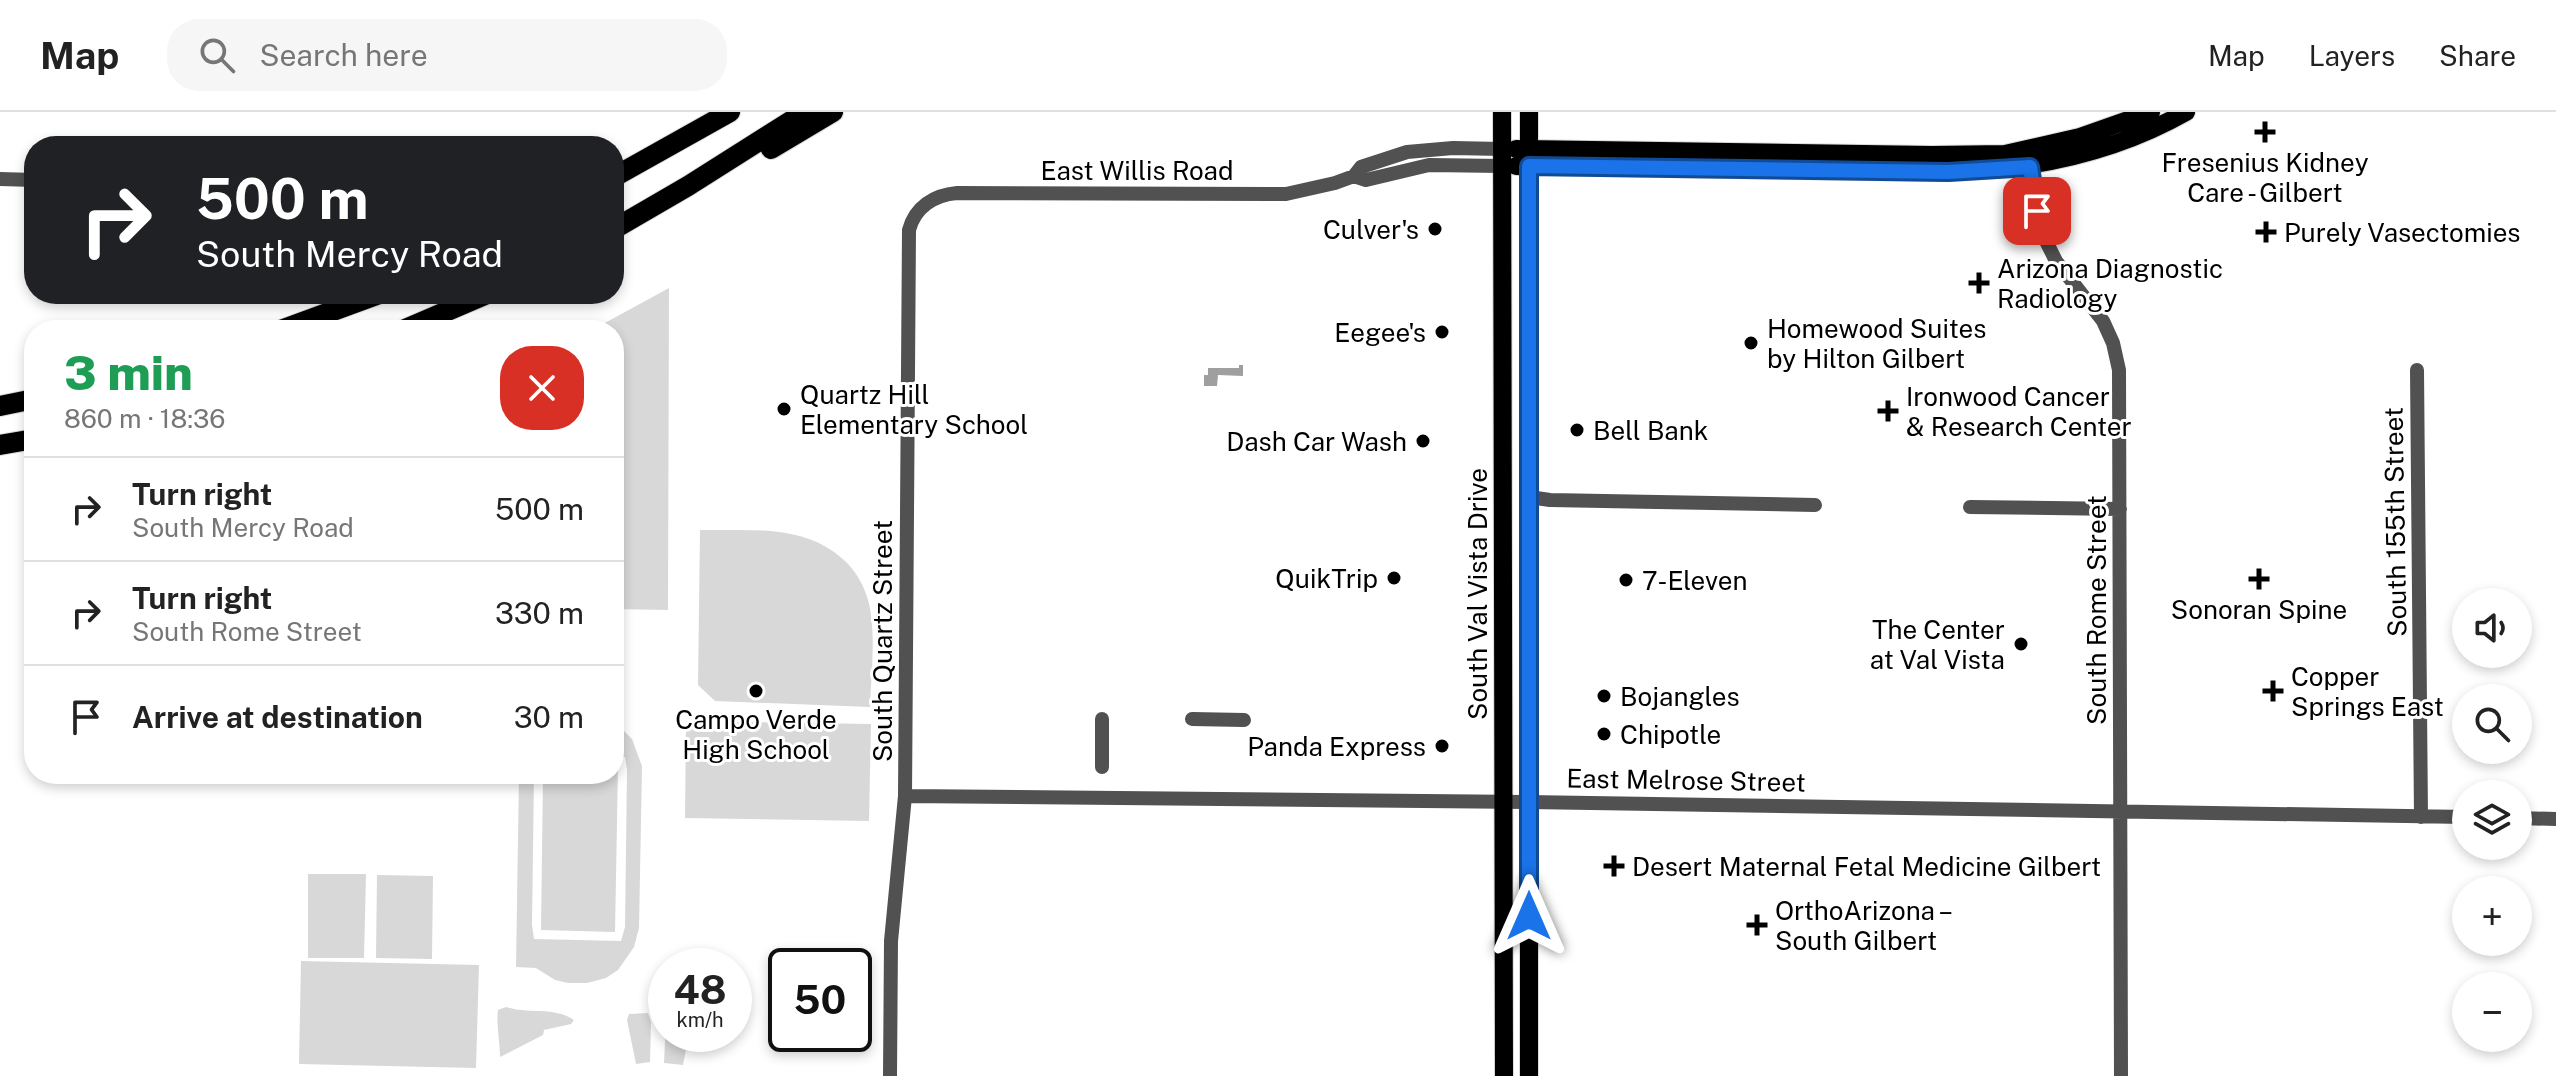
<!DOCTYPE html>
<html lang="en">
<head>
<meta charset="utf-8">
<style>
  :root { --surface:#fff; --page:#f6f6f6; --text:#222; --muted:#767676; --line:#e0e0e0 }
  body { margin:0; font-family:"Public Sans",sans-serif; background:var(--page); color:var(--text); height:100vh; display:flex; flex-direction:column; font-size:30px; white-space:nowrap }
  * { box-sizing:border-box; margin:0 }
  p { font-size:26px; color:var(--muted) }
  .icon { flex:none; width:44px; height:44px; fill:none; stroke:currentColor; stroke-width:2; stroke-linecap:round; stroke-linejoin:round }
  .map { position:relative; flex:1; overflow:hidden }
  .side { position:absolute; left:24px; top:208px; width:600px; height:464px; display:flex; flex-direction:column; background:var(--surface); border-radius:32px; box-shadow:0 4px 12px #0003 }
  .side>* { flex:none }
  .banner { position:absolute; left:24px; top:24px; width:600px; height:168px; border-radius:32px; box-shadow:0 4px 12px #0003; background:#202124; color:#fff; overflow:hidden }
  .controls { position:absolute; left:2452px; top:476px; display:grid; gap:16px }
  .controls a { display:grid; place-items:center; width:80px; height:80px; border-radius:50%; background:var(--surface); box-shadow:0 4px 12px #0003; font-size:40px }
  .speed { position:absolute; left:648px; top:836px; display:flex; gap:16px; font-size:40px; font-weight:700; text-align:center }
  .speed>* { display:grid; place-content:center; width:104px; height:104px; border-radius:50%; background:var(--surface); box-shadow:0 4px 12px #0003; line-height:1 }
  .speed small { font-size:20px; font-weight:400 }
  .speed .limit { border:4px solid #111; border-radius:12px; background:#fff; color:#111 }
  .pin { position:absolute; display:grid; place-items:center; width:68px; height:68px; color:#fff; margin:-34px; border-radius:16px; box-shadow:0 4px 12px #0006 }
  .me { position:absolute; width:88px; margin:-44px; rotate:0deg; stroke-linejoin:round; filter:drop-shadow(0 0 6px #0008) }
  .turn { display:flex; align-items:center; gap:28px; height:168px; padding:0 40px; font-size:36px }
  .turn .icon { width:104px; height:104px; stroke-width:2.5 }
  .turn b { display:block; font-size:56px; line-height:68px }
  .round { display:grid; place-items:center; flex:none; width:84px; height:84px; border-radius:32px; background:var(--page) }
  .head { display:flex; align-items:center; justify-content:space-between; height:136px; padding:0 40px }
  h1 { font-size:48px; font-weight:800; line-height:60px; color:#1e9e55 }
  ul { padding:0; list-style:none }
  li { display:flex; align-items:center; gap:24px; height:104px; padding:0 40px; border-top:2px solid var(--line) }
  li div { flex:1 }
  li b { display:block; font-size:30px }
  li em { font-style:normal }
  header { display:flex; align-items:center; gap:48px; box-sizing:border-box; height:112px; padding:0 40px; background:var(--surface); border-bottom:2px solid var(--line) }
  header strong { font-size:38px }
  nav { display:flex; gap:44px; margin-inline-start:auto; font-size:28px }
  .search { width:560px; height:72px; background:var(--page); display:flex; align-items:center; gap:20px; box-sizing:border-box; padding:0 28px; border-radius:32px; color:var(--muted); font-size:30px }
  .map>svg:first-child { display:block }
  .green { fill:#d8d8d8 }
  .water { fill:#9f9f9f }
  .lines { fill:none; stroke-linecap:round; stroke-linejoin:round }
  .major-casing { stroke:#dbdbdb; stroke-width:20 }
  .highway-casing { stroke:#dbdbdb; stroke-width:22 }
  .minor { stroke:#515151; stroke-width:14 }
  .major { stroke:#000; stroke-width:18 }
  .highway { stroke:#000; stroke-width:20 }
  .route-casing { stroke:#114b97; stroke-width:20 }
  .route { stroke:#1a73e8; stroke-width:14 }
  .poi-dot { fill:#000; stroke:#fff; stroke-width:3 }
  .labels { text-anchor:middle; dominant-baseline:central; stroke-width:6; stroke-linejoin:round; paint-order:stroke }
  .poi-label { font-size:26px; fill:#000; stroke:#fff; text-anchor:start }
  .street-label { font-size:26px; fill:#000; stroke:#fff }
</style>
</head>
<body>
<header>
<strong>Map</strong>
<div class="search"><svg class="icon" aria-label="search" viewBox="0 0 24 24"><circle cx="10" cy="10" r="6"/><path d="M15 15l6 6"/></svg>Search here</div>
<nav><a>Map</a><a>Layers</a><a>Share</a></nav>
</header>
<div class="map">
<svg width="2556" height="964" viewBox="0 0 2556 964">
  <rect width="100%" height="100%" fill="#fff"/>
  <!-- green -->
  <path class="green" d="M669 176 668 498 614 497V218H592Z
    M700 418C751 419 805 411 845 449 859 462 869 483 871 503 875 533 871 565 870 595L715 589 698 573Z
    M614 609 632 627 642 654 639 816 634 835 618 858 606 866 587 871H568L555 868 536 856 516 855 519 662H534L532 813 534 827 621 829 625 815 627 658 625 645H614Z
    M686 609 871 612 869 709 685 706Z
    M614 654H618L615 820 541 818 543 662H614Z
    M308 762H366L364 846H308Z
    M377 763 433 764 432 847 376 846Z
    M301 849 479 853 476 956 299 952Z
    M506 895C531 903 552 894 574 908L571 912 544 918 543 923 500 945C500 931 496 911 498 898Z
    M648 901 651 910 650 950 636 952 627 908 629 902Z
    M666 907V922H689L683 953 664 951Z"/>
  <!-- water -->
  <path class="water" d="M1239 253H1243V264L1218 263 1217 274H1204V263H1208V256H1239Z"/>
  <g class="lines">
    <!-- major casing -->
    <g class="major-casing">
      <path id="major" d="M1502 0 1504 964
        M1529 0V964
        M1516 37 1932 43 2005 42 2080 25 2151 0
        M1516 54 1948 60C2032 58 2112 42 2186 0"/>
    </g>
    <!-- highway casing -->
    <g class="highway-casing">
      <path id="highway" d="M771 37 833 0
        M614 65 730 0
        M614 117 688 74 805 0
        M281 218 379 182
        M403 218 487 182
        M0 294 34 287
        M0 333 34 327"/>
    </g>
    <!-- minor -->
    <path class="minor" d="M2030 55 2045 127 2056 149 2103 209 2113 231 2119 258 2121 964
      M1354 64 1366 68 1429 53 1502 54
      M0 67 34 68
      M2417 258 2421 705
      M1529 385 1550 388 1815 393
      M1970 395 2120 397
      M1192 607 1244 608
      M1102 655V607
      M905 684 1528 690 2466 705
      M2518 706 2556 707
      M890 964 891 829 905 684 909 118C915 95 934 83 957 81L1286 82 1335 71 1354 64 1361 55 1407 40 1453 36 1502 37"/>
    <!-- major -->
    <use href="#major" class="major"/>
    <!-- highway -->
    <use href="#highway" class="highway"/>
  </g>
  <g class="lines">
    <!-- route casing -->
    <g class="route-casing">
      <path id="route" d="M1529 804V54L1948 60 2030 55 2037 99"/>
    </g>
    <!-- route -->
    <use href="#route" class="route"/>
  </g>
  <!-- markers -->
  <g class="poi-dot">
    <path d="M2261 8h8v8h8v8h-8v8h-8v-8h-8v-8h8z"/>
    <circle cx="1435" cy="117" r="8"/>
    <path d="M2262 108h8v8h8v8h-8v8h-8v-8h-8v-8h8z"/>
    <path d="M1975 159h8v8h8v8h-8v8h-8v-8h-8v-8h8z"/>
    <circle cx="1442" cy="220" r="8"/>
    <circle cx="1751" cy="231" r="8"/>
    <circle cx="784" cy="297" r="8"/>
    <path d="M1884 287h8v8h8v8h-8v8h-8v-8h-8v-8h8z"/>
    <circle cx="1577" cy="318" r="8"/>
    <circle cx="1423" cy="329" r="8"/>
    <circle cx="1394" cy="466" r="8"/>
    <path d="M2255 455h8v8h8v8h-8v8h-8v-8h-8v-8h8z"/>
    <circle cx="1626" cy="468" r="8"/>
    <circle cx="2021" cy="532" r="8"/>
    <circle cx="756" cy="579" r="8"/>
    <path d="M2269 567h8v8h8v8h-8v8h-8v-8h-8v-8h8z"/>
    <circle cx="1604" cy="584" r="8"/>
    <circle cx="1604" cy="622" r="8"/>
    <circle cx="1442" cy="634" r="8"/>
    <path d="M1610 742h8v8h8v8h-8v8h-8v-8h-8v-8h8z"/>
    <path d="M1753 801h8v8h8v8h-8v8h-8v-8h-8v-8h8z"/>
  </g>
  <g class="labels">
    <!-- poi labels -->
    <g class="poi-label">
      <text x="2265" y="50" text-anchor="middle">Fresenius Kidney<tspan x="2265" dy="30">Care - Gilbert</tspan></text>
      <text x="1419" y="117" text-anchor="end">Culver's</text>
      <text x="2284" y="120">Purely Vasectomies</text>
      <text x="1997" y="156">Arizona Diagnostic<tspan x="1997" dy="30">Radiology</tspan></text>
      <text x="1767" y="216">Homewood Suites<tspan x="1767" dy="30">by Hilton Gilbert</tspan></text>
      <text x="1426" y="220" text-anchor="end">Eegee's</text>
      <text x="800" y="282">Quartz Hill<tspan x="800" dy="30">Elementary School</tspan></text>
      <text x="1906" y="284">Ironwood Cancer<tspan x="1906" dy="30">&amp; Research Center</tspan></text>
      <text x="1593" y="318">Bell Bank</text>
      <text x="1407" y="329" text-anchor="end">Dash Car Wash</text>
      <text x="1378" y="466" text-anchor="end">QuikTrip</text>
      <text x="1642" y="468">7-Eleven</text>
      <text x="2259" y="497" text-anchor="middle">Sonoran Spine</text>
      <text x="2005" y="517" text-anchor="end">The Center<tspan x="2005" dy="30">at Val Vista</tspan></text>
      <text x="2291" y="564">Copper<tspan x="2291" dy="30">Springs East</tspan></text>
      <text x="1620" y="584">Bojangles</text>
      <text x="756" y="607" text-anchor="middle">Campo Verde<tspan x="756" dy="30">High School</tspan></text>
      <text x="1620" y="622">Chipotle</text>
      <text x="1426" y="634" text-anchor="end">Panda Express</text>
      <text x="1632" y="754">Desert Maternal Fetal Medicine Gilbert</text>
      <text x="1775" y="798">OrthoArizona –<tspan x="1775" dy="30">South Gilbert</tspan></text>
    </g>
    <!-- street labels -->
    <g class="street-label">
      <text x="1137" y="58">East Willis Road</text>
      <text transform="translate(2395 410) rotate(-91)">South 155th Street</text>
      <text transform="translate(1477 482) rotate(-90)">South Val Vista Drive</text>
      <text transform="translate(2096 498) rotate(-90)">South Rome Street</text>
      <text transform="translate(882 529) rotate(-90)">South Quartz Street</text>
      <text transform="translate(1686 668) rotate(1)">East Melrose Street</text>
    </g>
  </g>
</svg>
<div class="controls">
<a><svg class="icon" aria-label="sound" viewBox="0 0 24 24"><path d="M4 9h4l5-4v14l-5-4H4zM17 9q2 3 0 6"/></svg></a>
<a><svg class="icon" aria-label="search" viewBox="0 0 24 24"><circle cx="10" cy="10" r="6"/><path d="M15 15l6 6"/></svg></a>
<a><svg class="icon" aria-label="layers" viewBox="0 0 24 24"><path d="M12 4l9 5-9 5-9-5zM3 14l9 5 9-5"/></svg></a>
<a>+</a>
<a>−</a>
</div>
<div class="speed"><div>48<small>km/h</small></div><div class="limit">50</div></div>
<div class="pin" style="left:2037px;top:99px;background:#d93025"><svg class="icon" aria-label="arrive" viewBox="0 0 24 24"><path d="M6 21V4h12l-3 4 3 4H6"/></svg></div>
<svg class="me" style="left:1529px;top:804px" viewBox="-20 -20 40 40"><path d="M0-17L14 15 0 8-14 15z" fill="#1a73e8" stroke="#fff" stroke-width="4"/></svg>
<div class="banner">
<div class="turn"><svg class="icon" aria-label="right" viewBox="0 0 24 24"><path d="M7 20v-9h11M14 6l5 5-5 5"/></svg><div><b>500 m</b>South Mercy Road</div></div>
</div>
<section class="side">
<div class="head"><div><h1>3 min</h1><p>860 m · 18:36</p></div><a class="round" style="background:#d93025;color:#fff"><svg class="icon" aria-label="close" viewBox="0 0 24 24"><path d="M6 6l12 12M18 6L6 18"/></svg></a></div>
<ul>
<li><svg class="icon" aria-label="right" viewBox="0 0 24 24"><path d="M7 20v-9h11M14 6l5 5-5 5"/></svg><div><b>Turn right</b><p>South Mercy Road</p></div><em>500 m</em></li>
<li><svg class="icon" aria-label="right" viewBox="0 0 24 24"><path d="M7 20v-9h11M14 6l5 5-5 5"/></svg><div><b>Turn right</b><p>South Rome Street</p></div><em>330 m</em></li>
<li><svg class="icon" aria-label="arrive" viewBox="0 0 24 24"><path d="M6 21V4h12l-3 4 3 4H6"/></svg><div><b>Arrive at destination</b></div><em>30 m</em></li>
</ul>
</section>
</div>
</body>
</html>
